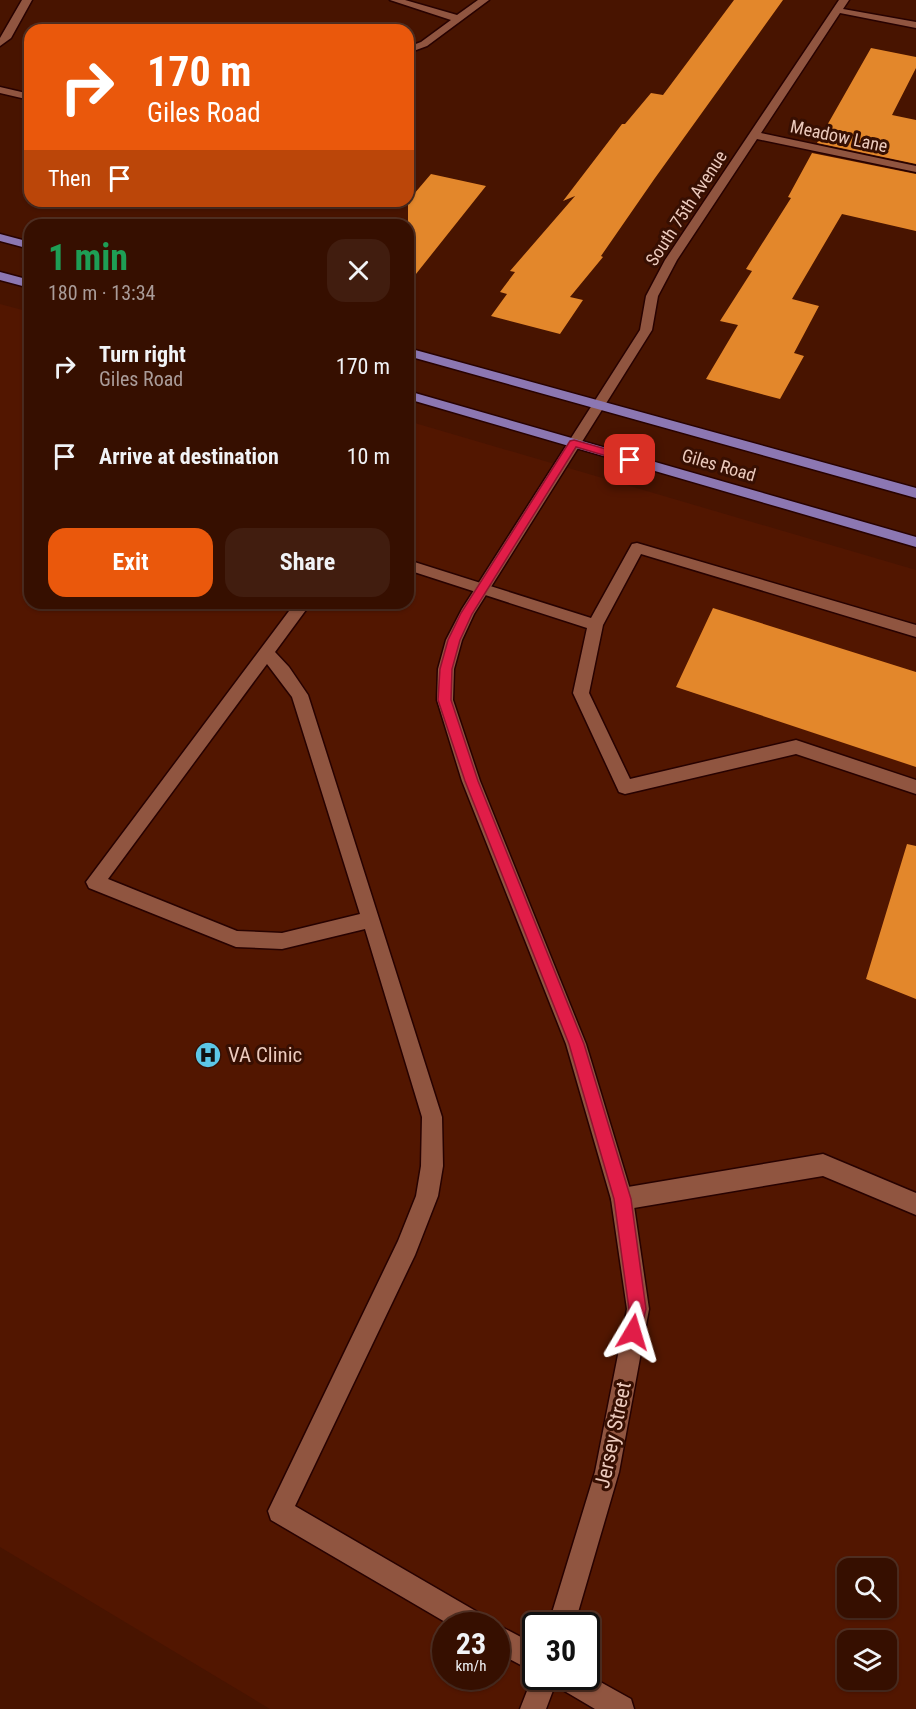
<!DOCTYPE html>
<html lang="en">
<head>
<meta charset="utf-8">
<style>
  :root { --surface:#360f00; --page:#411d0f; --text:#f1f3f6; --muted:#aa9c99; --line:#502f22; --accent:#ea580c }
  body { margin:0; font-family:"Roboto Condensed",sans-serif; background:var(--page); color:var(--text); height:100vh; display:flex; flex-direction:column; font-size:22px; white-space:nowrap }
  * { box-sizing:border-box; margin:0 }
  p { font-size:20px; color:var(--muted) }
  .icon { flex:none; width:33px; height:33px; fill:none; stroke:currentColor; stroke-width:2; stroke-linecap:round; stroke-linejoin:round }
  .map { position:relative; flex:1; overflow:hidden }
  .sheet { position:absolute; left:24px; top:219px; width:390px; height:390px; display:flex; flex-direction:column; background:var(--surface); border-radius:18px; box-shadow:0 2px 4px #0004,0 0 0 2px var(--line) }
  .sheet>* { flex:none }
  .top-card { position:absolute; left:24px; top:24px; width:390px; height:183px; border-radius:18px; box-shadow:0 2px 4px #0004,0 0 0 2px var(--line); background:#ea580c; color:#fff; overflow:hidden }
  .buttons { position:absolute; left:837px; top:1558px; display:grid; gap:12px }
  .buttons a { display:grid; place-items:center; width:60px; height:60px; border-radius:12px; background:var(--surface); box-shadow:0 2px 4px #0004,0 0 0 2px var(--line); font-size:30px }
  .speed { position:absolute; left:432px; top:1612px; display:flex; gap:12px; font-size:30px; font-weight:700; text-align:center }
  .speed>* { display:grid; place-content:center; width:78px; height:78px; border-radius:50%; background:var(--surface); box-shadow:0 2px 4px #0004,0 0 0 2px var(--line); line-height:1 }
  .speed small { font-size:15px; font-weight:400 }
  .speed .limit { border:3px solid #111; border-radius:9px; background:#fff; color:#111 }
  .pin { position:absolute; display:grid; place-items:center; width:51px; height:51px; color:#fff; margin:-26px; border-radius:12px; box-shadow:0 3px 9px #0006 }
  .me { position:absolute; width:66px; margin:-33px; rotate:7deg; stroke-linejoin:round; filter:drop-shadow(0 0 4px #0008) }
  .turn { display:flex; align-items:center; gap:21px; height:126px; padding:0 24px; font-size:27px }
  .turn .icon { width:78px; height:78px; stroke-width:2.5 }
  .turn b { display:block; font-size:42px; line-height:51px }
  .then { display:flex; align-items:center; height:57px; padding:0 24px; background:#0003; gap:12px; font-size:22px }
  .round { display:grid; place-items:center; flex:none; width:63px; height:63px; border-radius:18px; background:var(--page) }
  .head { display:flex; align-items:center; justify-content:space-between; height:102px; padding:0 24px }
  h1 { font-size:36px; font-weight:700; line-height:45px; color:#1e9e55 }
  .cta { display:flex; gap:12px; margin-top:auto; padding:12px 24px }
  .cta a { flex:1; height:69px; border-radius:18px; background:var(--accent); color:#fff; font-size:24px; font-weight:700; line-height:69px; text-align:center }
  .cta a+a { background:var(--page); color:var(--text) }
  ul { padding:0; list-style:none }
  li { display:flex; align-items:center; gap:18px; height:90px; padding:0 24px }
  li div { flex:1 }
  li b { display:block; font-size:22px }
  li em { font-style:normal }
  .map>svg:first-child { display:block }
  .built { fill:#521600; fill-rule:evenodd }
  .building { fill:#e3872b }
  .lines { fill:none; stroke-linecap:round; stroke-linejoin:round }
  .lane-casing { stroke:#270200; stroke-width:3 }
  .street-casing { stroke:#270200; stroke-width:3 }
  .primary-casing { stroke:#270200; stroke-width:3 }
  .lane { fill:#905540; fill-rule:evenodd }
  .street { fill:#905540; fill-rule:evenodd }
  .primary { fill:#8c77b2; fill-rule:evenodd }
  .route { fill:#e11d48; stroke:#92132f; stroke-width:1.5 }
  .labels { text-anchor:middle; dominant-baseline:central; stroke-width:6; stroke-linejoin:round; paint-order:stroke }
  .far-street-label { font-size:18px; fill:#eccabd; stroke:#370f02 }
  .poi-label { font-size:21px; fill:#eccabd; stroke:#370f02; text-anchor:start }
  .street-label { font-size:21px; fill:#eccabd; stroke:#370f02 }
</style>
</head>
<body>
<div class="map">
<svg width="916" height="1709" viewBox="0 0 916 1709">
  <rect width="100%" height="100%" fill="#481400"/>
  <!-- built -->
  <path class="built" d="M0 304 30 312V603H408V421L916 570V1709H270L0 1547ZM848 1569H886V1608H848ZM446 1626H496V1677H446ZM536 1626H586V1677H536ZM848 1641H886V1680H848Z"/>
  <!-- building -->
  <path class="building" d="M734 0H783L655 178 601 256 603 257 570 297 583 300 560 334 491 316 507 294 500 292 515 272 510 271 575 196 563 201 622 124H625L651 93 663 95Z
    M871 48 916 57V68L892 115 916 120V164L817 143Z
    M812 153 916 174V231L842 214 792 299 819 306 794 353 804 356 780 399 706 379 738 325 720 321 752 271 746 269 791 198 788 197Z
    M431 174 486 186 408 284V201Z
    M713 608 916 672V767L676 687Z
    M907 844 916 846V999L866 979Z"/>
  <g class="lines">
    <!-- lane casing -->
    <g class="lane-casing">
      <path id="lane" d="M637 543 916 625V637L641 554 603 625 589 693 630 779 796 740 916 780V794L796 754 625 794 619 792 573 693 587 628 408 570V560L591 618 632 544Z
        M295 603H311L275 652 289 667 308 695 442 1117 443 1166 438 1196 415 1255 295 1506 486 1617 490 1626H452L271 1520 268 1511 398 1241 416 1196 421 1166 422 1117 365 929 282 949 236 947 89 888 86 882ZM267 664 292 697 360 914 282 933 237 931 108 879Z
        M823 1154 916 1193V1215L823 1176 622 1210 614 1207 611 1199 614 1191 622 1188Z
        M496 1624 536 1645V1673L496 1652V1626H491Z
        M586 1674 631 1699 634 1709H595L556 1686 552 1677H586Z"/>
    </g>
    <!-- street casing -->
    <g class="street-casing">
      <path id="street" d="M22 0H32L11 38 0 46V38Z
        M390 0H405L457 15 478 0H489L427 46 408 53V47L421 42 451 20Z
        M839 0H849L843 9 916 22V28L840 13 761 133 916 166V172L757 139 677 260 658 296 652 330 474 614 462 640 454 669 453 700 480 781 586 1044 633 1199 649 1309 619 1472 574 1626H548L595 1472 627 1309 611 1199 566 1044 462 781 437 700 438 669 446 640 462 609 640 330 646 296 665 260Z
        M0 87 30 94V100L0 93Z
        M536 1668V1677H558L546 1709H520Z"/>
    </g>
    <!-- primary casing -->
    <g class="primary-casing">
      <path id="primary" d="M0 234 30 242V249L0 241Z
        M0 272 30 280V288L0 280Z
        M408 348 916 488V498L408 356Z
        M408 391 916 537V547L408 399Z"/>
    </g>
    <!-- lane -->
    <use href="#lane" class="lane"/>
    <!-- street -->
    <use href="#street" class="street"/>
    <!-- primary -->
    <use href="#primary" class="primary"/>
  </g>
  <!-- route -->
  <path class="route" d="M574 440 634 457 635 460 630 463 576 447 472 614 460 640 452 669 451 700 478 781 584 1044 631 1199 646 1309 639 1338 633 1341 627 1338 625 1332 629 1309 614 1199 569 1044 465 781 438 700 440 669 448 640 461 613 570 441Z"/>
  <!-- icons -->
  <defs>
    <g id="hospital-disc" transform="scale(1.35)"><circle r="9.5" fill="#5cc7e7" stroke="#370f02"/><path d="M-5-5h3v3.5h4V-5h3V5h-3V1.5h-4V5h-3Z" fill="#111"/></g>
  </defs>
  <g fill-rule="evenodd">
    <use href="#hospital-disc" x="208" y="1055"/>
  </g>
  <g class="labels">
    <!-- far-street labels -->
    <g class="far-street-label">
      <text transform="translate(839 136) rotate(12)">Meadow Lane</text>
      <text transform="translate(686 208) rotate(-57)">South 75th Avenue</text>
      <text transform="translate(719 465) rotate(16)">Giles Road</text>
    </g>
    <!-- poi labels -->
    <g class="poi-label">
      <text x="228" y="1055">VA Clinic</text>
    </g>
    <!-- street labels -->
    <g class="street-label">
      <text transform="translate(613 1435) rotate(-78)">Jersey Street</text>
    </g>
  </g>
</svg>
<div class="buttons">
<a><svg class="icon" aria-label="search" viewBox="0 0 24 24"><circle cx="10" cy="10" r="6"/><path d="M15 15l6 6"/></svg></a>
<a><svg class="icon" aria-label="layers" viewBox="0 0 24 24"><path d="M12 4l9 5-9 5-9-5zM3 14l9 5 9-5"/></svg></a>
</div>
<div class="speed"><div>23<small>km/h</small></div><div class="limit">30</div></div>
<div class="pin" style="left:630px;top:460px;background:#d93025"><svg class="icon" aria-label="arrive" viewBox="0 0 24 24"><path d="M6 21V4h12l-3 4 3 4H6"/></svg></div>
<svg class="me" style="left:633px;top:1332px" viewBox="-20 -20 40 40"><path d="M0-17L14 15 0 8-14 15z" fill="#e11d48" stroke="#fff" stroke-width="4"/></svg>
<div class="top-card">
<div class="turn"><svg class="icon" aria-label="right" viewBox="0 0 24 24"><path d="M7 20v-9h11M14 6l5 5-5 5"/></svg><div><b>170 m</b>Giles Road</div></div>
<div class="then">Then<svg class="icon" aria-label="arrive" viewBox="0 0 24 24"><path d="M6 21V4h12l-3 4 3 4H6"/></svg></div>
</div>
<section class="sheet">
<div class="head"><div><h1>1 min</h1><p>180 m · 13:34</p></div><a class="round"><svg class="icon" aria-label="close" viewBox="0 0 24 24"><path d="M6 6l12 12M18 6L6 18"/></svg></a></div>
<ul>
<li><svg class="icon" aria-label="right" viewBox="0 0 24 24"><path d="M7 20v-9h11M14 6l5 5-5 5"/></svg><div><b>Turn right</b><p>Giles Road</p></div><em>170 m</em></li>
<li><svg class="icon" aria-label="arrive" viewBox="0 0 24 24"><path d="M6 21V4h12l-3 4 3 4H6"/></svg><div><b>Arrive at destination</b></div><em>10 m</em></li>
</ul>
<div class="cta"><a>Exit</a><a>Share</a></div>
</section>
</div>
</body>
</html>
